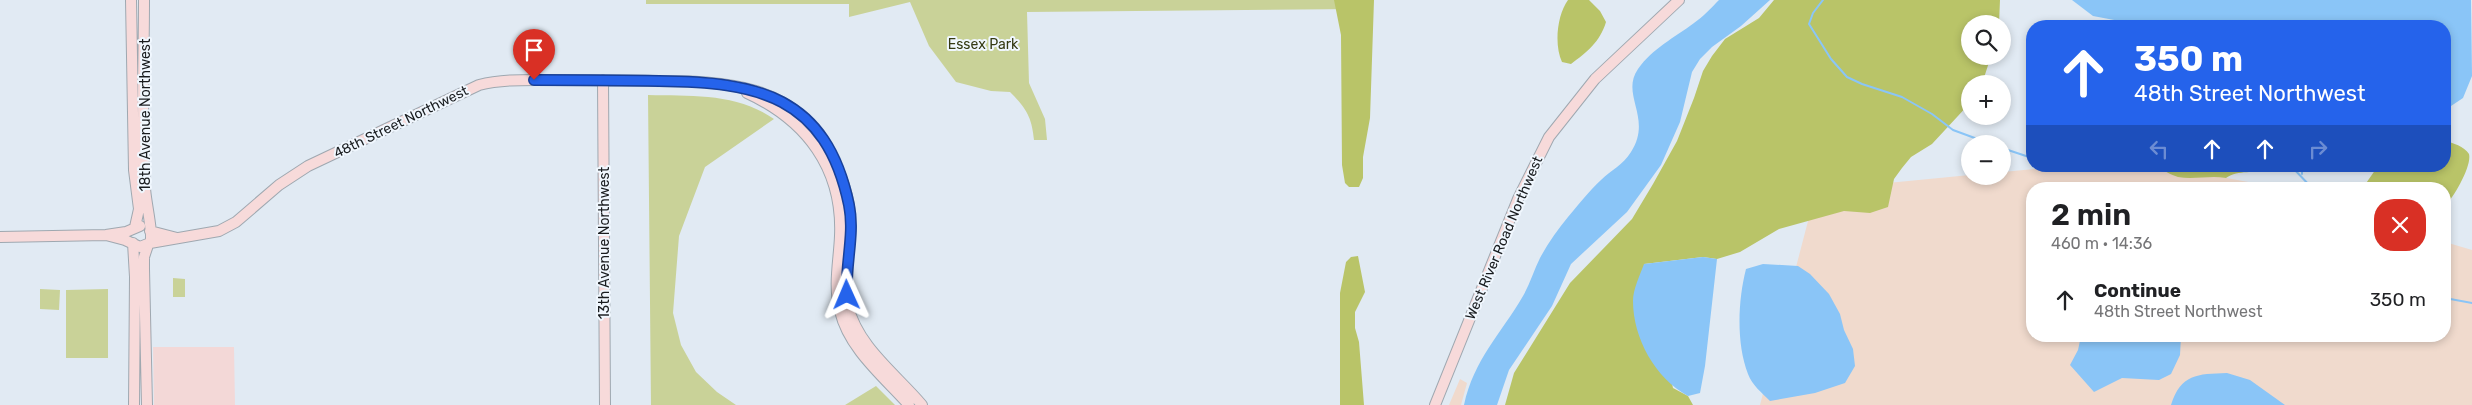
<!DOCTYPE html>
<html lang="en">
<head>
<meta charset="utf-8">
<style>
  :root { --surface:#fff; --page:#f6f6f6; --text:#202124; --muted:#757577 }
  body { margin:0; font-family:Rubik,sans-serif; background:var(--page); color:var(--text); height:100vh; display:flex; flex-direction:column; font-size:19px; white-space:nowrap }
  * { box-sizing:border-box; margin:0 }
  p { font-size:16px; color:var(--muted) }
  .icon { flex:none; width:28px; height:28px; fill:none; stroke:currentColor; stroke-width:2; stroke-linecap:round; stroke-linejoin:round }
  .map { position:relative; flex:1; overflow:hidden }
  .panel { position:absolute; left:2026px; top:182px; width:425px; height:160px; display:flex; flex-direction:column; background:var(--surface); border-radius:20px; box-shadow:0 2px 8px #0003 }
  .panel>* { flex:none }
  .banner { position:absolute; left:2026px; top:20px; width:425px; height:152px; border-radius:20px; box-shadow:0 2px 8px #0003; background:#2563eb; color:#fff; overflow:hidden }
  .buttons { position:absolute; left:1961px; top:15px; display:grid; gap:10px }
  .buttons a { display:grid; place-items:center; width:50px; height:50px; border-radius:50%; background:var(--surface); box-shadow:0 2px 8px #0003; font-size:25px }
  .pin { position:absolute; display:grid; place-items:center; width:42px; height:42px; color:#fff; margin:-51px -21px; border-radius:50% 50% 50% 0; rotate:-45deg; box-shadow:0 0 5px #0007 }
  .pin .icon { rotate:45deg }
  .me { position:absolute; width:55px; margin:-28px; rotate:359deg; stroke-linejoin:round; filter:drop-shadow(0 0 4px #0008) }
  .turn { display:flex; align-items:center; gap:18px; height:105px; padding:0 25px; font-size:22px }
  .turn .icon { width:65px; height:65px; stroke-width:2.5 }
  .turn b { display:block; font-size:35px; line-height:42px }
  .lanes { display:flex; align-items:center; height:48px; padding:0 25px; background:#0003; justify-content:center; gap:25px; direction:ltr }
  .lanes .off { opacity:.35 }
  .round { display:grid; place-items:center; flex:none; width:52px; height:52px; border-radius:20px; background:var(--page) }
  .headline { display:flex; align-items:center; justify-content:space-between; height:85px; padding:0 25px }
  h1 { font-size:30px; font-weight:600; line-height:38px }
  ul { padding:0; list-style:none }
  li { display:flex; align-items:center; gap:15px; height:65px; padding:0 25px }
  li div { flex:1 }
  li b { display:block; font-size:19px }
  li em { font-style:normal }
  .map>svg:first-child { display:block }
  .commercial { fill:#f3d8d7 }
  .industrial { fill:#f0dacd }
  .green { fill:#c9d298 }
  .forest { fill:#b9c468 }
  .water { fill:#8ac5f7 }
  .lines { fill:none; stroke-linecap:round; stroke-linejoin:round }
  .stream { stroke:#8ac5f7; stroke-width:2 }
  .secondary-casing { stroke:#9fa8b0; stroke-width:12 }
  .secondary { stroke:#f7dada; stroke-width:10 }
  .route-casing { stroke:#184099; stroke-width:12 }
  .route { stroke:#2563eb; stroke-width:9 }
  .labels { text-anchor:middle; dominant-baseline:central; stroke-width:4; stroke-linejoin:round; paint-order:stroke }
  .park-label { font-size:14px; fill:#353a13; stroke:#f0f7fe }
  .street-label { font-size:14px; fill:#191c1f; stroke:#f0f7fe }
</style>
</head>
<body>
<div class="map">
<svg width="2472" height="405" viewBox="0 0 2472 405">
  <rect width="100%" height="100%" fill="#e1eaf3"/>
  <!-- commercial -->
  <path class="commercial" d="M153 347H234L235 405H154Z"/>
  <!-- industrial -->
  <path class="industrial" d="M2063 166H2162L2259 184 2275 189H2032V336H2445V242L2472 250V405H1760L1813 202 1867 185 1970 175 2002 176 2003 172Z
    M1460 379 1467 383 1461 405H1449Z"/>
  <!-- green -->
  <path class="green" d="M646 0H1355V9L1027 12 1029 83 1045 119 1047 140H1034C1032 117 1026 108 1010 92L991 91 956 82 929 46 910 2 849 17V4H646Z
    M648 95C693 96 736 93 774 119L705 167 679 236 673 313 681 345 696 372 717 392 736 405H651Z
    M173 278 185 279V297H173Z
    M40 289 60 290 59 310 40 309Z
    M108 289V358H66V290Z
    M876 386 895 405H845Z"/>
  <!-- forest -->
  <path class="forest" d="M1334 0H1374L1370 118 1363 157V178L1359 187H1349L1345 183 1342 165 1341 35Z
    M1568 0H1589L1600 11 1606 22C1600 42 1587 52 1571 64L1562 62C1554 45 1557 15 1568 0Z
    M1774 0H2000L1999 24H1970V56H1991L1982 84H1970V103L1932 144 1911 157 1902 168 1894 179 1888 207 1870 213 1844 211 1779 229 1740 252 1717 259 1703 257 1644 264 1673 388 1688 396 1693 405H1505L1514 373 1570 283 1632 219 1653 184 1677 141 1694 98 1703 71 1712 56 1725 39 1759 18Z
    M2445 141C2453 143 2464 146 2469 154 2472 166 2454 197 2445 206V189H2362L2378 166H2445Z
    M2156 166H2267V167C2254 175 2239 169 2226 178 2210 175 2194 180 2178 177 2171 175 2163 170 2156 166Z
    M1358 256 1365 292 1355 312V328L1359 342 1364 405H1340V293L1346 262 1351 257Z"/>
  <!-- water -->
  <path class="water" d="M1719 0H1770L1741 26 1712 47 1700 59 1692 72 1680 122 1661 165 1627 212 1571 264 1552 306 1509 370 1497 405H1464C1474 359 1501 334 1523 296 1530 284 1534 270 1540 258 1548 243 1558 229 1568 217 1578 205 1589 191 1601 180 1611 170 1623 165 1631 152 1653 118 1620 95 1638 69 1653 48 1674 38 1694 23 1703 17 1711 8 1719 0Z
    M2072 0H2471L2472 76 2463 98 2445 110V26H2133L2130 23 2093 16Z
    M1703 257 1717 259 1705 366 1700 393 1688 396C1655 378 1633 338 1633 301 1633 289 1640 275 1644 264Z
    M1763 264 1798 266 1810 274 1829 294 1840 314 1844 330 1853 349 1855 366 1845 383 1815 393 1770 401C1762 393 1752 385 1748 374 1736 343 1738 300 1746 269Z
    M2081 336H2181L2180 355 2171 374 2159 380 2122 378 2094 392 2070 365 2078 350Z
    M2227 373 2250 380 2285 405H2171C2181 374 2197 374 2227 373Z"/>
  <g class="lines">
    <!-- stream -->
    <path class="stream" d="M1823 0 1813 13 1809 24 1831 59 1847 77 1862 84 1902 97 1932 114 1953 130 1991 144
      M2002 148 2032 158
      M2291 166 2313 189
      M2302 174V166
      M2445 298 2472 303"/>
    <!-- secondary casing -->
    <g class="secondary-casing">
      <path id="secondary" d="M131 0 134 170 139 209 135 227
        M603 80 605 405
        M747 93C806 120 843 168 840 236 839 261 833 286 840 311 849 349 884 377 909 405
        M150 231 177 238
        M106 235 125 240 140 247 150 243C154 235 145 199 145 187 141 125 144 62 144 0
        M0 237 106 235 126 232 140 226
        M133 243 135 277 134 405
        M150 243 219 231 236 222 279 185 308 166 479 85C502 79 527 80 551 80 585 80 619 80 653 81 725 81 798 83 832 157 841 175 849 195 850 215 853 245 841 276 848 306 858 347 896 374 922 405
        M147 405 144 269V257L148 245
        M1435 405 1518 199 1549 137 1595 79 1679 0"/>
    </g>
    <!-- secondary -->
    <use href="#secondary" class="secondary"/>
  </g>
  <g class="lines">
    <!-- route casing -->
    <g class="route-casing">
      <path id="route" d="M534 80C576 80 617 80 659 81 757 82 826 95 849 205 855 234 845 265 847 295"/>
    </g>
    <!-- route -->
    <use href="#route" class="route"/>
  </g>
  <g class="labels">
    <!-- park labels -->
    <g class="park-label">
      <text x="983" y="44">Essex Park</text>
    </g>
    <!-- street labels -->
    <g class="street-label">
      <text transform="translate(145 115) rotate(-90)">18th Avenue Northwest</text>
      <text transform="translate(401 122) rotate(-26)">48th Street Northwest</text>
      <text transform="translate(1504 238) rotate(-67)">West River Road Northwest</text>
      <text transform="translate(604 243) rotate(-90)">13th Avenue Northwest</text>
    </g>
  </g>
</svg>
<div class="buttons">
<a><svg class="icon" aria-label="search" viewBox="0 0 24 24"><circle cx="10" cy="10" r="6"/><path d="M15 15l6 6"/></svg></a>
<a>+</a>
<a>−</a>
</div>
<div class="pin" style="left:534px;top:80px;background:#d93025"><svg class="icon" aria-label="arrive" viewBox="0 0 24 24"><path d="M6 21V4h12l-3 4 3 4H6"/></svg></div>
<svg class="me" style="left:847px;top:295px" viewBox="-20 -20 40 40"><path d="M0-17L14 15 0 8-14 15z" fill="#2563eb" stroke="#fff" stroke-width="4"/></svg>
<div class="banner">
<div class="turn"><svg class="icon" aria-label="ahead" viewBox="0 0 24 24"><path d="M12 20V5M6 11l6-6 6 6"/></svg><div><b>350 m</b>48th Street Northwest</div></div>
<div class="lanes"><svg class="icon off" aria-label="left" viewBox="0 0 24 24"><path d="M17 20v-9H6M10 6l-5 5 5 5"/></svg><svg class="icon" aria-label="ahead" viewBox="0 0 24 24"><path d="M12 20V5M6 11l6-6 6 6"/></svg><svg class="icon" aria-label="ahead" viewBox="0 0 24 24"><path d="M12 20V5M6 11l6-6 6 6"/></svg><svg class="icon off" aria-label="right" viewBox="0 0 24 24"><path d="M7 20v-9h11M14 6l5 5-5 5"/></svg></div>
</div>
<section class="panel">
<div class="headline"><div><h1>2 min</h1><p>460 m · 14:36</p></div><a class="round" style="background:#d93025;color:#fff"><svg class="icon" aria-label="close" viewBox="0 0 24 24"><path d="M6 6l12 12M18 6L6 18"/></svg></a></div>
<ul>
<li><svg class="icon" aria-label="ahead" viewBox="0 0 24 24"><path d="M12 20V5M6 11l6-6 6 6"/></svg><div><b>Continue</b><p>48th Street Northwest</p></div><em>350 m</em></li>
</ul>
</section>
</div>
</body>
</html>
